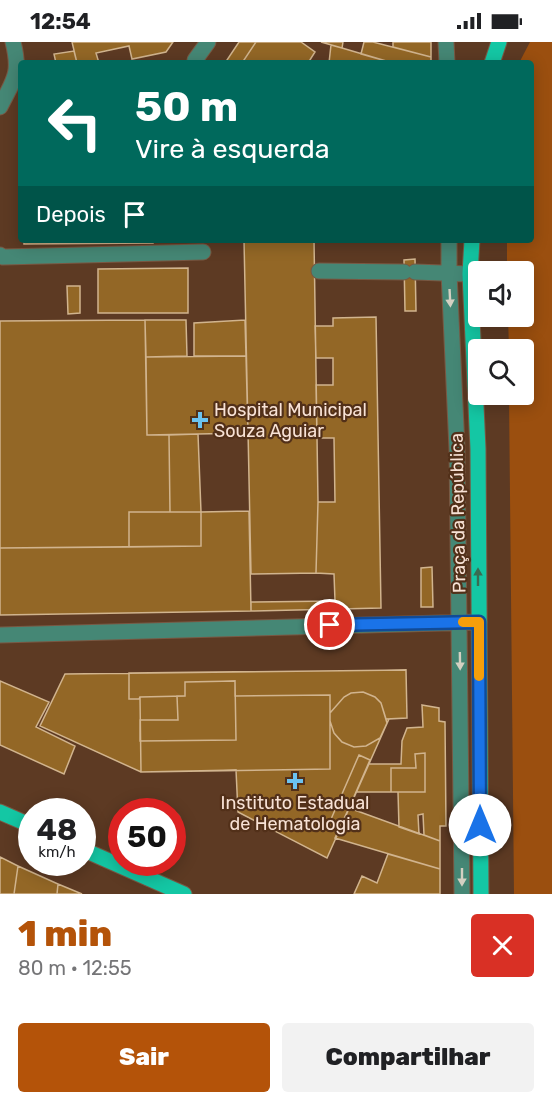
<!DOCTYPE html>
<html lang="pt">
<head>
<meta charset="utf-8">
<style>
  :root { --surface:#fff; --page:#f2f2f2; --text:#202124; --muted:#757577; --accent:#b45309 }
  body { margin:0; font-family:Rubik,sans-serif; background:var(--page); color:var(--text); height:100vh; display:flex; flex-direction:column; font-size:22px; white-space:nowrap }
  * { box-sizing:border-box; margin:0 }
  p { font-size:20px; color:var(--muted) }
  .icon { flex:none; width:33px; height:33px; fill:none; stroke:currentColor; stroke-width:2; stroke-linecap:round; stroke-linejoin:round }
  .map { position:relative; height:852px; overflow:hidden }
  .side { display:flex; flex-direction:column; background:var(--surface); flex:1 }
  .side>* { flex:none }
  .top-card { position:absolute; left:18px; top:18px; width:516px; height:183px; border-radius:6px; box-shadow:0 3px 15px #0003; background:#00695c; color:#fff; overflow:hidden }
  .buttons { position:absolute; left:468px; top:219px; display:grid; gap:12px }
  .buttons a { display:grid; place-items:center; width:66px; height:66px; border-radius:6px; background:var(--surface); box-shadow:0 3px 15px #0003; font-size:30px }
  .speed { position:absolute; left:18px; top:756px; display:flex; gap:12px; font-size:30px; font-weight:700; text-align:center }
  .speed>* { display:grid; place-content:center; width:78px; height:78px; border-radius:50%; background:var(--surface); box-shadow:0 3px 15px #0003; line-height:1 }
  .speed small { font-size:15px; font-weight:400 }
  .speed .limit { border:9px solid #d22; background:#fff; color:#111 }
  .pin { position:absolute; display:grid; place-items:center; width:51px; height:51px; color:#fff; margin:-26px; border:3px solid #fff; border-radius:50%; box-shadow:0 2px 6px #0007 }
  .me { position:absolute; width:66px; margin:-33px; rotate:0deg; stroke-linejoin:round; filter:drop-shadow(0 0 4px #0008) }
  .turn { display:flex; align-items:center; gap:21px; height:126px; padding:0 18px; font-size:27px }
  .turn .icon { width:78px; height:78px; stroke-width:2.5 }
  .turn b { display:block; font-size:42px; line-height:51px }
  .then { display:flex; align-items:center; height:57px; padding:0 18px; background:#0003; gap:12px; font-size:22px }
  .round { display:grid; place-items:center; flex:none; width:63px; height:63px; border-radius:6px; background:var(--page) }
  .overview { display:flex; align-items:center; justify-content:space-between; height:102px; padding:0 18px }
  h1 { font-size:36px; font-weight:800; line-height:45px; color:var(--accent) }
  .primary-button { display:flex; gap:12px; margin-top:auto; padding:12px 18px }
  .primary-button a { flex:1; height:69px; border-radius:6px; background:var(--accent); color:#fff; font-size:24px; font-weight:800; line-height:69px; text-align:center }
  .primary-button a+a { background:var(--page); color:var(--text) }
  .status { display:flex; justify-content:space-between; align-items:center; height:42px; padding:0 30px; background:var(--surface); direction:ltr }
  .status svg { height:16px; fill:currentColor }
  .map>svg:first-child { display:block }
  .green { fill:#9b4f0f }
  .building { fill:#936726; stroke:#d1b48e; stroke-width:1.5 }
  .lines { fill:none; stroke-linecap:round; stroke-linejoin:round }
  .minor-casing { stroke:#795843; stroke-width:17 }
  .major-casing { stroke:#795843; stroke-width:17 }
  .minor { stroke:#458775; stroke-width:15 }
  .major { stroke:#14c7a4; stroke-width:15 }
  .oneway { fill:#d4d0c2 }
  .oneway2 { fill:#396c51 }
  .route-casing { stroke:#114b97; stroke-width:15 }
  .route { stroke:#1a73e8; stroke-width:10 }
  .slow { stroke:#f59e0b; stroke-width:10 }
  .poi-dot { fill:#6bc3f2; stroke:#523019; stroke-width:2 }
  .labels { text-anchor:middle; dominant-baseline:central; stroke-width:4.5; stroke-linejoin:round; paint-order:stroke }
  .poi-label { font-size:18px; fill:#f8e2d5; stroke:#523019; text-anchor:start }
  .street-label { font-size:18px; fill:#f8e2d5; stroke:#523019 }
</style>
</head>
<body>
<div class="status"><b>12:54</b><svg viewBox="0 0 49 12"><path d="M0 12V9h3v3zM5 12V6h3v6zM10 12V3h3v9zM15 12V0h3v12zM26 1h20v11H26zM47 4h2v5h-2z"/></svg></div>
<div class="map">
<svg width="552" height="852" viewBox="0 0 552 852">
  <rect width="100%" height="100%" fill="#5d3a23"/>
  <!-- green -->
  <path class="green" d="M530 0H552V852H514L509 353 524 352V308L509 307 508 275 524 274V230L507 229V198H531V21H519Z"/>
  <!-- building -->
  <path class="building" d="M72 0H173L166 10 132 17 129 4 96 11 99 21H77Z
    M239 0H256L242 21H225Z
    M256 0H301L315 10 308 21H242Z
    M321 0H343L342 6Z
    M364 0H373L431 15V21H393L361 12Z
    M393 0H431V15L393 5Z
    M331 3 342 6 393 21H329Z
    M74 9 77 21H56L54 12Z
    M24 198H153V201L24 202Z
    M244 198H314L318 460 316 531 251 532Z
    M415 217 416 269H405L404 218Z
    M188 226V271H98V227Z
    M67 244H80V271L68 272Z
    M376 275 381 566 251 569V560L335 559 334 532 316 531 318 460H335L334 396H317L316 343H333V316H316L315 284H333V276Z
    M145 278 147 393H169L170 470H129V505L0 506V279Z
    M145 278H186L187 314 146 315Z
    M245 278 246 314H194V281Z
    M246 314 248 391 147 393 146 315Z
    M198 392 201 470H170L169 393Z
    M249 469 251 569 0 573V506L201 504V470Z
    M129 470H201V504L129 505Z
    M432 525 433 565H421V526Z
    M406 628 407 676 389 677 327 816 238 770 236 728 141 730 40 684 65 632Z
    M406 628 407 676 386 677 381 661 375 655 363 650 351 651 344 655 330 671V653L235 654V639L185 640V654L140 655 139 657H129V631Z
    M0 639 49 660 36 685 75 704 64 732 0 703Z
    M235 639V654L330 653V727L141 730 140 655 185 654V640Z
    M235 639 236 698 140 699V678H178L177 654H185V640Z
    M363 650 375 655 381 661 387 681 380 696 366 704 354 705 342 700 334 691 330 679V671L344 655 351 651Z
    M422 663 439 666V679L445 680 446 784H440V799L424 793 423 772 418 773 419 792 399 785 398 750H356L369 722H401L402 699 407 686 423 685Z
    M425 711V750H391V726H416L415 712Z
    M359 713 370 718 339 789 328 784Z
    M349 766 440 799V827L335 796Z
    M388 812 440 827V852H354L362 834 377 841Z
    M0 815 18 824 14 852H0Z
    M18 824 58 842 57 852H14Z
    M58 842 82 852H57Z"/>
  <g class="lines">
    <!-- minor casing -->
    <g class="minor-casing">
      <path id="minor" d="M446 0 447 21
        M195 18 208 0
        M0 65C14 37 21 32 13 0
        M449 198V231L457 407 462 852
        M0 213 3 215 203 210
        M319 229 404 230
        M415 230 470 232
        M0 593 479 580
        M172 778H173
        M148 836 155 820"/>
    </g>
    <!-- major casing -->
    <g class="major-casing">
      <path id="major" d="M492 21 499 0
        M472 198 470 232 478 407 481 852
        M0 770 32 784
        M82 807 184 852"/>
    </g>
    <!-- minor -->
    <use href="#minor" class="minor"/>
    <!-- major -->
    <use href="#major" class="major"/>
  </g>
  <!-- one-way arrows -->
  <defs><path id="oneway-solid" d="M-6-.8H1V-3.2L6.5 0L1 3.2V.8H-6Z" transform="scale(1.5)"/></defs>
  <g class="oneway">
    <use href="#oneway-solid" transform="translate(450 256) rotate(87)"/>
    <use href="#oneway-solid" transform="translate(460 619) rotate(89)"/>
    <use href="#oneway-solid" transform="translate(462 835) rotate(90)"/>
  </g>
  <use class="oneway2" href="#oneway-solid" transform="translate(478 535) rotate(-90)"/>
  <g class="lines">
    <!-- route casing -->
    <g class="route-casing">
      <path id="route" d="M330 583 479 580 480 783"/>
    </g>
    <!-- route -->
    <use href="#route" class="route"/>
    <!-- slow -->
    <path class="slow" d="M463 580H479V634"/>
  </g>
  <!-- markers -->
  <g class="poi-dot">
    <path d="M197 369h6v6h6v6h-6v6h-6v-6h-6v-6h6z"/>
    <path d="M292 730h6v6h6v6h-6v6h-6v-6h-6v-6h6z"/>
  </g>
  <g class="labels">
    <!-- poi labels -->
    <g class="poi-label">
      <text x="214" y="368">Hospital Municipal<tspan x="214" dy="21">Souza Aguiar</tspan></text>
      <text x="295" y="761" text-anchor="middle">Instituto Estadual<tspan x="295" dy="21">de Hematologia</tspan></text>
    </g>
    <!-- street labels -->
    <g class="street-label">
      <text transform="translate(458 471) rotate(-91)">Praça da República</text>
    </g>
  </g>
</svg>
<div class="buttons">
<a><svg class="icon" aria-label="sound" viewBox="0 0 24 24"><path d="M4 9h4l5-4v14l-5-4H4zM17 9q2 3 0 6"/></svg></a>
<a><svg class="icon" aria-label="search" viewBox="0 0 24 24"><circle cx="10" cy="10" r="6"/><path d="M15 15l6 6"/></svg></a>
</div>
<div class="speed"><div>48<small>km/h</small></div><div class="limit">50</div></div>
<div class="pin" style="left:330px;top:583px;background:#d93025"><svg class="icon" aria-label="arrive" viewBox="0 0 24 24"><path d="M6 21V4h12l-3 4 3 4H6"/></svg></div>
<svg class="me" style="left:480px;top:783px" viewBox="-20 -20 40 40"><circle r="19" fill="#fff"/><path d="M0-13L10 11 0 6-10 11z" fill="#1a73e8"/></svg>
<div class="top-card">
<div class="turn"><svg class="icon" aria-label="left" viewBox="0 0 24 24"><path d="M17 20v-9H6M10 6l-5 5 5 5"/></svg><div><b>50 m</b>Vire à esquerda</div></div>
<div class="then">Depois<svg class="icon" aria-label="arrive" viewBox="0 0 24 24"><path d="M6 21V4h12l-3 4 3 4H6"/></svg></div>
</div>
</div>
<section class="side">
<div class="overview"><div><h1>1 min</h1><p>80 m · 12:55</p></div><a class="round" style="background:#d93025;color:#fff"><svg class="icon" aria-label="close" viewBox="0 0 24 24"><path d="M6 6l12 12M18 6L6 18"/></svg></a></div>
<div class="primary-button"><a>Sair</a><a>Compartilhar</a></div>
</section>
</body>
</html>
